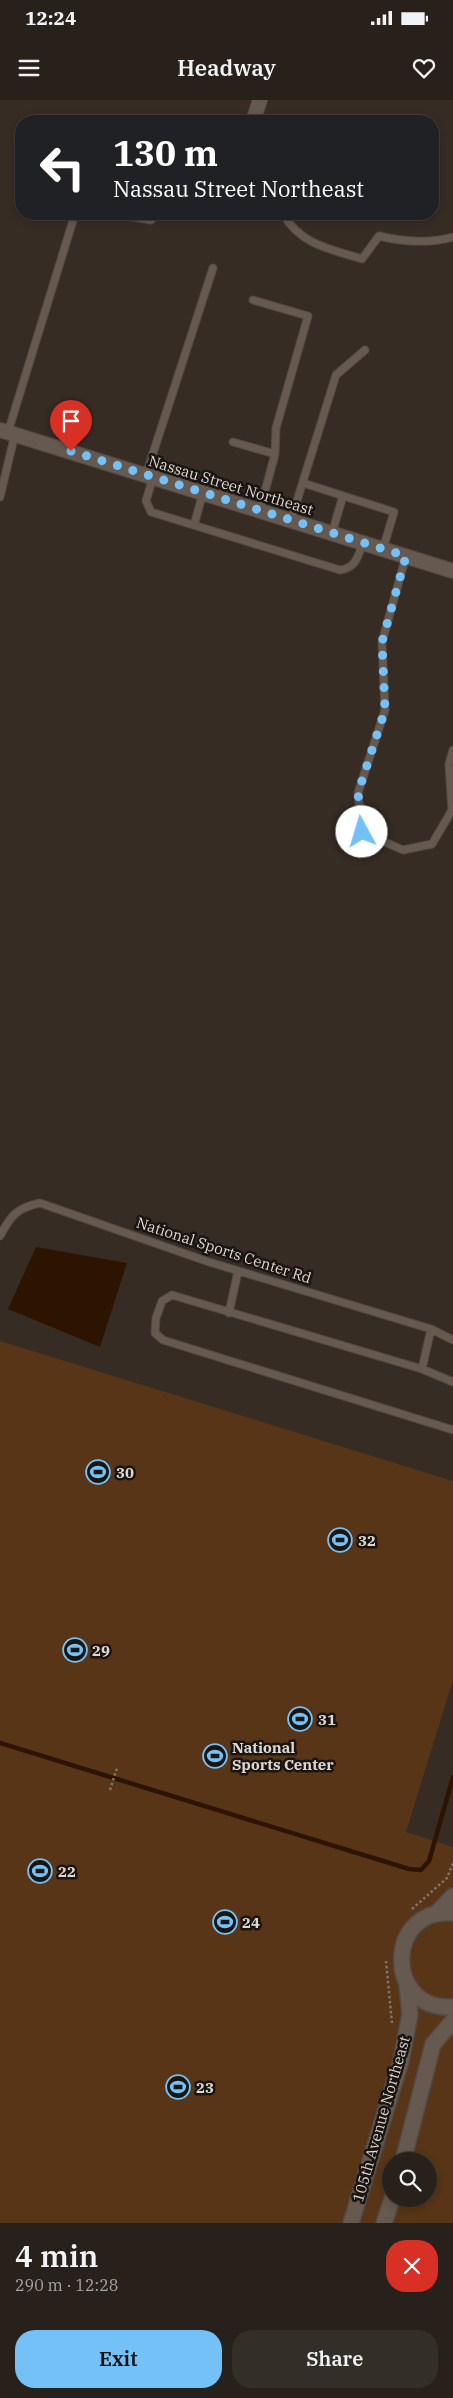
<!DOCTYPE html>
<html lang="en">
<head>
<meta charset="utf-8">
<style>
  :root { --surface:#28211b; --page:#342e28; --text:#f1f3f6; --muted:#a5a3a3; --line:#443e3a; --accent:#73c1f6 }
  body { margin:0; font-family:"IBM Plex Serif",serif; background:var(--page); color:var(--text); height:100vh; display:flex; flex-direction:column; font-size:19px; white-space:nowrap }
  * { box-sizing:border-box; margin:0 }
  p { font-size:16px; color:var(--muted) }
  .icon { flex:none; width:28px; height:28px; fill:none; stroke:currentColor; stroke-width:2; stroke-linecap:round; stroke-linejoin:round }
  .map { position:relative; height:2123px; overflow:hidden }
  .panel { display:flex; flex-direction:column; background:var(--surface); flex:1 }
  .panel>* { flex:none }
  .guide { position:absolute; left:15px; top:15px; width:424px; height:105px; border-radius:20px; box-shadow:0 2px 8px #0003,0 0 0 1px var(--line); background:#202124; color:#fff; overflow:hidden }
  .fabs { position:absolute; left:382px; top:2052px; display:grid; gap:10px }
  .fabs a { display:grid; place-items:center; width:55px; height:55px; border-radius:50%; background:var(--surface); box-shadow:0 2px 8px #0003,0 0 0 1px var(--line); font-size:25px }
  .pin { position:absolute; display:grid; place-items:center; width:42px; height:42px; color:#fff; margin:-51px -21px; border-radius:50% 50% 50% 0; rotate:-45deg; box-shadow:0 0 5px #0007 }
  .pin .icon { rotate:45deg }
  .me { position:absolute; width:55px; margin:-28px; rotate:354deg; stroke-linejoin:round; filter:drop-shadow(0 0 4px #0008) }
  .turn { display:flex; align-items:center; gap:18px; height:105px; padding:0 15px; font-size:22px }
  .turn .icon { width:65px; height:65px; stroke-width:2.5 }
  .turn b { display:block; font-size:35px; line-height:42px }
  .round { display:grid; place-items:center; flex:none; width:52px; height:52px; border-radius:20px; background:var(--page) }
  .overview { display:flex; align-items:center; justify-content:space-between; height:85px; padding:0 15px }
  h1 { font-size:30px; font-weight:600; line-height:38px }
  .button { display:flex; gap:10px; margin-top:auto; padding:10px 15px }
  .button a { flex:1; height:58px; border-radius:20px; background:var(--accent); color:#111; font-size:20px; font-weight:600; line-height:58px; text-align:center }
  .button a+a { background:var(--page); color:var(--text) }
  .status { display:flex; justify-content:space-between; align-items:center; height:35px; padding:0 25px; background:var(--surface); direction:ltr }
  .status svg { height:14px; fill:currentColor }
  header { display:flex; justify-content:space-between; align-items:center; height:65px; padding:0 15px; background:var(--surface); font-size:22px; font-weight:600 }
  .map>svg:first-child { display:block }
  .green { fill:#573516; fill-rule:evenodd }
  .water { fill:#2d1400 }
  .lines { fill:none; stroke-linecap:round; stroke-linejoin:round }
  .stream { stroke:#2d1400; stroke-width:4.5 }
  .lane-casing { stroke:#534a43; stroke-width:9 }
  .street-casing { stroke:#534a43; stroke-width:16 }
  .secondary-casing { stroke:#534a43; stroke-width:18 }
  .path { stroke:#7e756e; stroke-width:2.5; stroke-dasharray:2.5 2.5; stroke-linecap:butt }
  .lane { stroke:#655950; stroke-width:7 }
  .street { stroke:#655950; stroke-width:14 }
  .secondary { stroke:#655950; stroke-width:15 }
  .route { stroke:#73c1f6; stroke-width:9; stroke-dasharray:0 16.2 }
  .labels { text-anchor:middle; dominant-baseline:central; stroke-width:5; stroke-linejoin:round; paint-order:stroke }
  .street-label { font-size:15px; fill:#ddd6d1; stroke:#1a1511 }
  .poi-label { font-size:15px; font-weight:bold; fill:#ddd6d1; stroke:#1a1511; text-anchor:start }
</style>
</head>
<body>
<div class="status"><b>12:24</b><svg viewBox="0 0 49 12"><path d="M0 12V9h3v3zM5 12V6h3v6zM10 12V3h3v9zM15 12V0h3v12zM26 1h20v11H26zM47 4h2v5h-2z"/></svg></div>
<header><svg class="icon" aria-label="menu" viewBox="0 0 24 24"><path d="M4 6h16M4 12h16M4 18h16"/></svg>Headway<svg class="icon" aria-label="heart" viewBox="0 0 24 24"><path d="M12 20l-8-8c-3-5 5-10 8-4 3-6 11-1 8 4z"/></svg></header>
<div class="map">
<svg width="453" height="2123" viewBox="0 0 453 2123">
  <rect width="100%" height="100%" fill="#362c24"/>
  <!-- green -->
  <path class="green" d="M0 1241 453 1381V1580L406 1732 453 1747V2123H0ZM391 2061H429V2099H391Z"/>
  <!-- water -->
  <path class="water" d="M36 1147 127 1163 100 1247 8 1209Z"/>
  <g class="lines">
    <!-- stream -->
    <path class="stream" d="M0 1643 409 1769 421 1770 429 1761 453 1677"/>
    <!-- lane casing -->
    <g class="lane-casing">
      <path id="lane" d="M117 114 151 120 156 114
        M283 114C301 145 330 149 362 159L379 136C404 142 428 144 453 137
        M253 200 308 216 276 328 275 354 260 410
        M8 332 75 114
        M233 342 275 354
        M146 375 213 168
        M153 377 146 401 151 412 340 470C356 468 358 456 363 443
        M303 383 394 412 383 449
        M0 397 15 334
        M291 420 336 275 365 250
        M194 425 203 393
        M332 433 343 396
        M406 456 382 542 385 610 358 693 362 732 403 750 432 744 452 710 449 664 453 650
        M0 1136C11 1115 17 1108 40 1103L209 1162 431 1229 453 1240
        M229 1213 238 1171
        M422 1269 431 1229
        M453 1282 422 1269 172 1195 162 1201 156 1218 155 1233 163 1240 453 1330"/>
    </g>
    <!-- street casing -->
    <g class="street-casing">
      <path id="street" d="M253 21 260 0
        M0 330 453 471"/>
    </g>
    <!-- secondary casing -->
    <g class="secondary-casing">
      <path id="secondary" d="M453 1813C386 1806 383 1911 453 1907
        M436 1814 453 1796
        M403 2061 433 1944 453 1921
        M351 2123 401 1961 410 1914 407 1885
        M384 2123 392 2099"/>
    </g>
    <!-- path -->
    <path class="path" d="M110 1690 117 1668
      M412 1809 447 1778 453 1763
      M386 1861 392 1923"/>
    <!-- lane -->
    <use href="#lane" class="lane"/>
    <!-- street -->
    <use href="#street" class="street"/>
    <!-- secondary -->
    <use href="#secondary" class="secondary"/>
  </g>
  <g class="lines">
    <!-- route -->
    <path class="route" d="M71 351 406 456 382 542 385 610 358 693 362 732"/>
  </g>
  <!-- icons -->
  <defs>
    <g id="stadium-ring" transform="scale(1.25)"><circle r="9.5" fill="#1a1511" stroke="#73c1f6" stroke-width="1.5"/><path d="M0-5a6.5 5 0 1 0 0 10a6.5 5 0 1 0 0-10ZM-3.5-1.8h7v3.6h-7Z" fill="#73c1f6"/></g>
  </defs>
  <g fill-rule="evenodd">
    <use href="#stadium-ring" x="98" y="1372"/>
    <use href="#stadium-ring" x="340" y="1440"/>
    <use href="#stadium-ring" x="75" y="1550"/>
    <use href="#stadium-ring" x="300" y="1619"/>
    <use href="#stadium-ring" x="215" y="1656"/>
    <use href="#stadium-ring" x="40" y="1771"/>
    <use href="#stadium-ring" x="225" y="1822"/>
    <use href="#stadium-ring" x="178" y="1987"/>
  </g>
  <g class="labels">
    <!-- street labels -->
    <g class="street-label">
      <text transform="translate(231 385) rotate(17)">Nassau Street Northeast</text>
      <text transform="translate(224 1150) rotate(18)">National Sports Center Rd</text>
      <text transform="translate(381 2019) rotate(-74)">105th Avenue Northeast</text>
    </g>
    <!-- poi labels -->
    <g class="poi-label">
      <text x="116" y="1372">30</text>
      <text x="358" y="1440">32</text>
      <text x="92" y="1550">29</text>
      <text x="318" y="1619">31</text>
      <text x="232" y="1647">National<tspan x="232" dy="17">Sports Center</tspan></text>
      <text x="58" y="1771">22</text>
      <text x="242" y="1822">24</text>
      <text x="196" y="1987">23</text>
    </g>
  </g>
</svg>
<div class="fabs">
<a><svg class="icon" aria-label="search" viewBox="0 0 24 24"><circle cx="10" cy="10" r="6"/><path d="M15 15l6 6"/></svg></a>
</div>
<div class="pin" style="left:71px;top:351px;background:#d93025"><svg class="icon" aria-label="arrive" viewBox="0 0 24 24"><path d="M6 21V4h12l-3 4 3 4H6"/></svg></div>
<svg class="me" style="left:362px;top:732px" viewBox="-20 -20 40 40"><circle r="19" fill="#fff"/><path d="M0-13L10 11 0 6-10 11z" fill="#73c1f6"/></svg>
<div class="guide">
<div class="turn"><svg class="icon" aria-label="left" viewBox="0 0 24 24"><path d="M17 20v-9H6M10 6l-5 5 5 5"/></svg><div><b>130 m</b>Nassau Street Northeast</div></div>
</div>
</div>
<section class="panel">
<div class="overview"><div><h1>4 min</h1><p>290 m · 12:28</p></div><a class="round" style="background:#d93025;color:#fff"><svg class="icon" aria-label="close" viewBox="0 0 24 24"><path d="M6 6l12 12M18 6L6 18"/></svg></a></div>
<div class="button"><a>Exit</a><a>Share</a></div>
</section>
</body>
</html>
